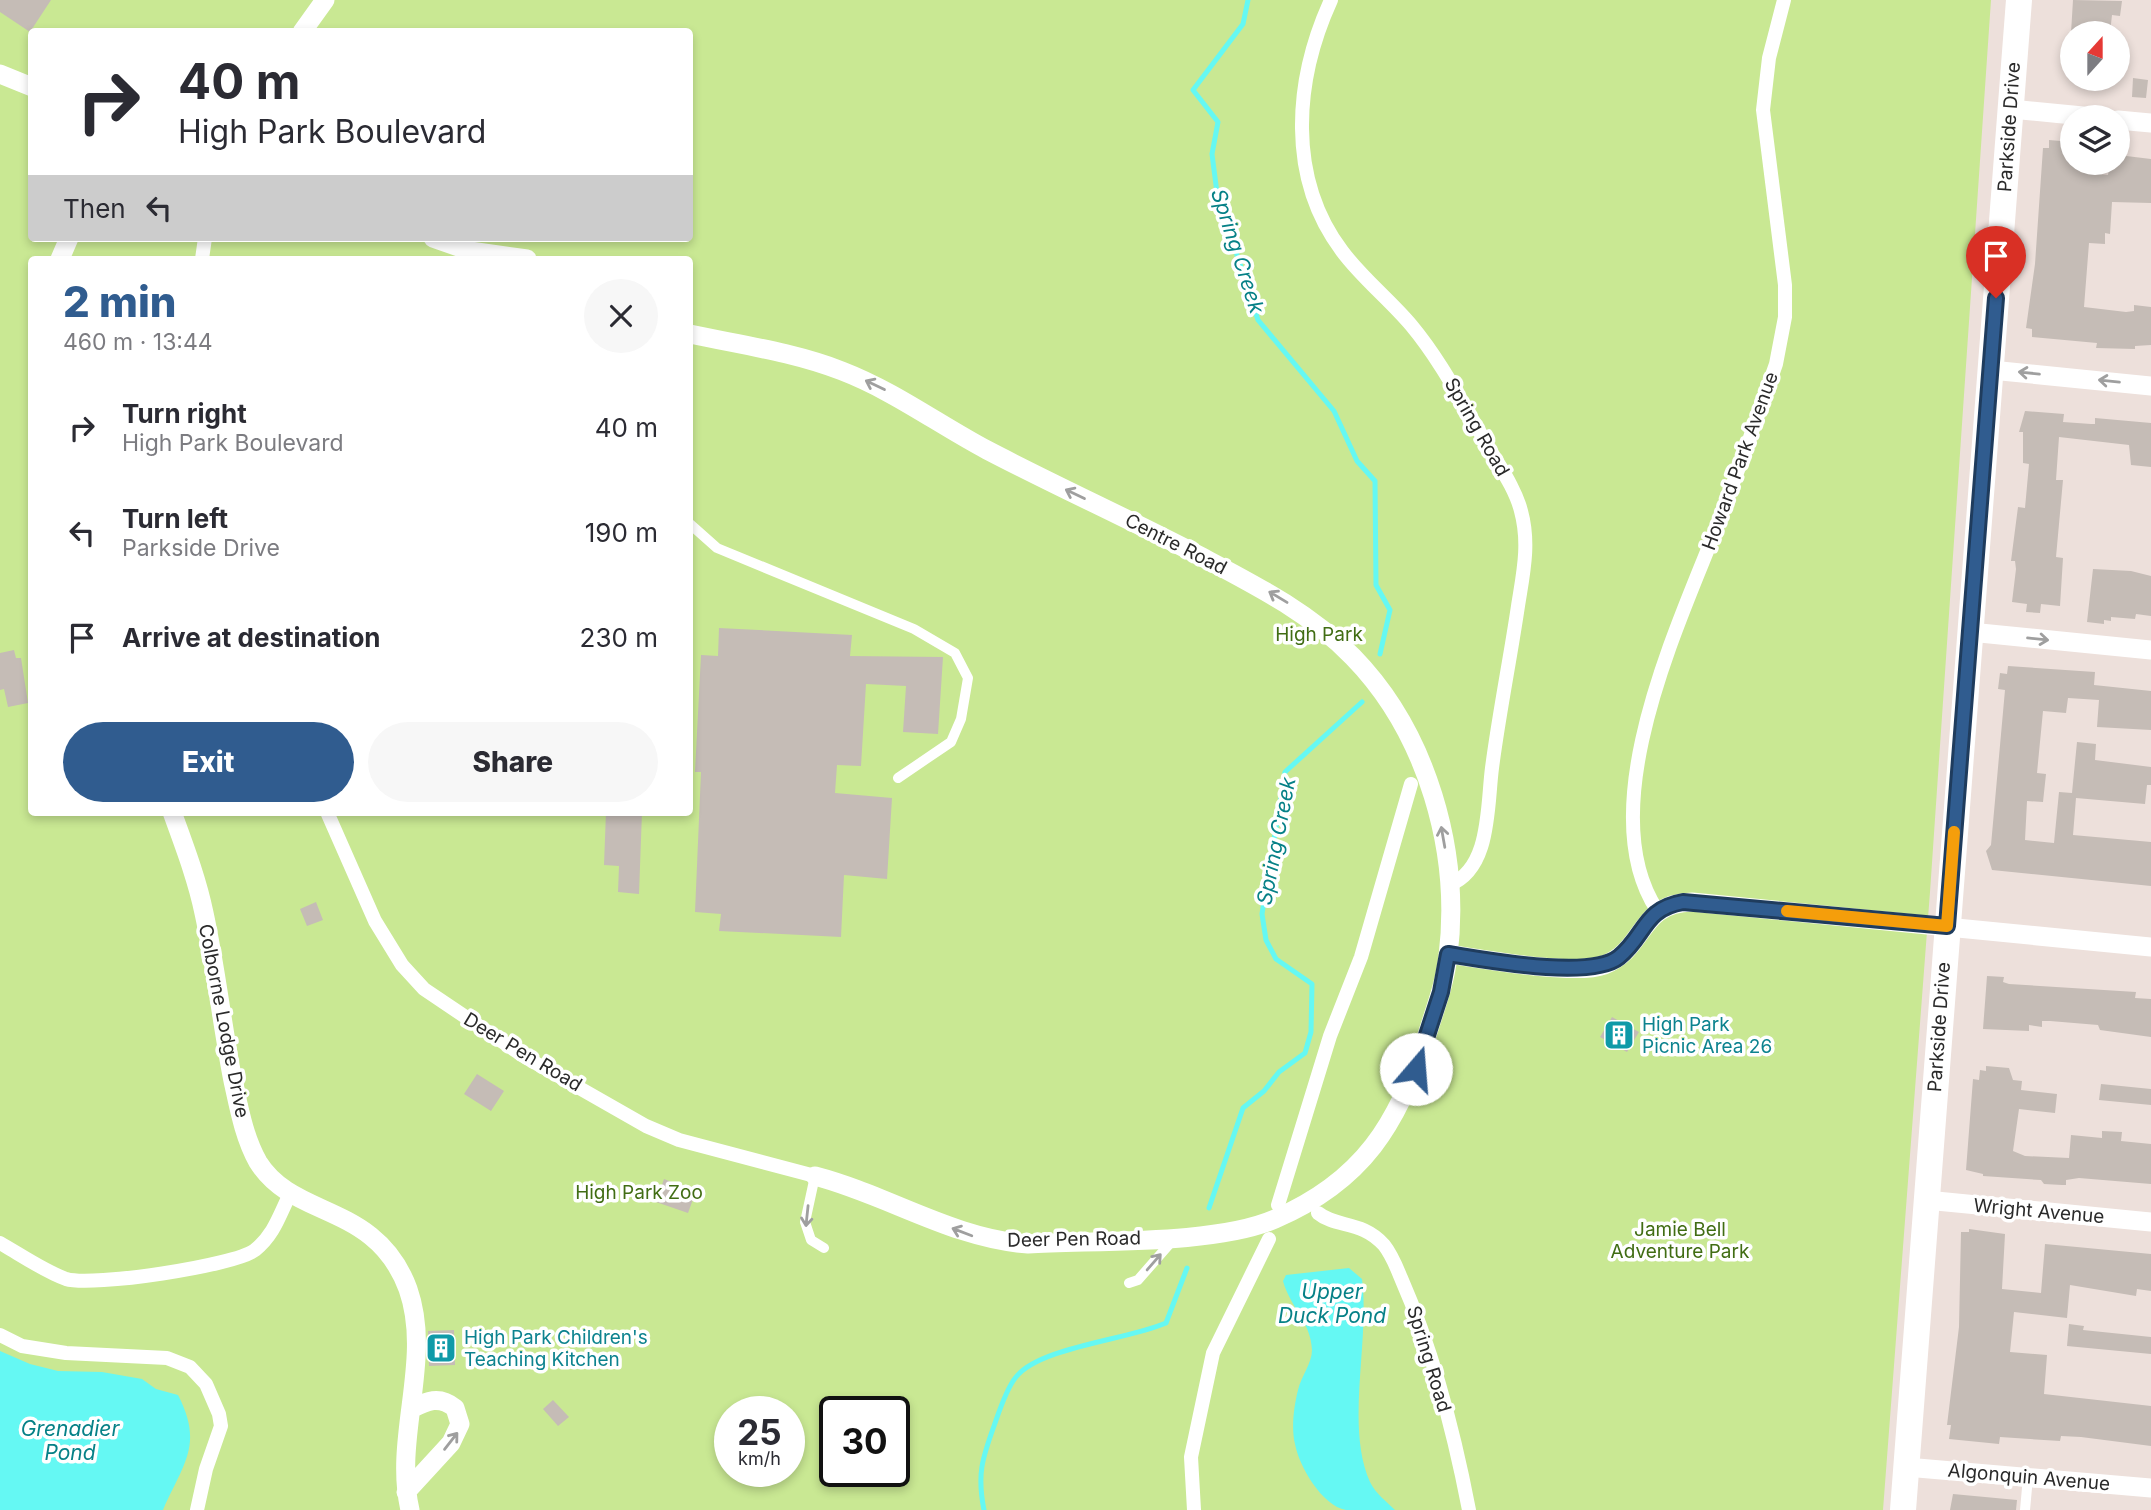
<!DOCTYPE html>
<html lang="en">
<head>
<meta charset="utf-8">
<style>
  :root { --surface:#fff; --page:#f7f7f7; --text:#2b2b33; --muted:#7c7c81; --accent:#305c8f }
  body { margin:0; font-family:Inter,sans-serif; background:var(--page); color:var(--text); height:100vh; display:flex; flex-direction:column; font-size:26px; white-space:nowrap }
  * { box-sizing:border-box; margin:0 }
  p { font-size:23px; color:var(--muted) }
  .icon { flex:none; width:38px; height:38px; fill:none; stroke:currentColor; stroke-width:2; stroke-linecap:round; stroke-linejoin:round }
  .map { position:relative; flex:1; overflow:hidden }
  .drawer { position:absolute; left:28px; top:256px; width:665px; height:560px; display:flex; flex-direction:column; background:var(--surface); border-radius:7px; box-shadow:0 4px 10px #0003 }
  .drawer>* { flex:none }
  .guide { position:absolute; left:28px; top:28px; width:665px; height:214px; border-radius:7px; box-shadow:0 4px 10px #0003; background:#fff; color:var(--text); overflow:hidden }
  .needle { width:46px; rotate:21deg }
  .controls { position:absolute; left:2060px; top:21px; display:grid; gap:14px }
  .controls a { display:grid; place-items:center; width:70px; height:70px; border-radius:50%; background:var(--surface); box-shadow:0 4px 10px #0003; font-size:35px }
  .speed { position:absolute; left:714px; top:1396px; display:flex; gap:14px; font-size:35px; font-weight:700; text-align:center }
  .speed>* { display:grid; place-content:center; width:91px; height:91px; border-radius:50%; background:var(--surface); box-shadow:0 4px 10px #0003; line-height:1 }
  .speed small { font-size:18px; font-weight:400 }
  .speed .limit { border:4px solid #111; border-radius:10px; background:#fff; color:#111 }
  .pin { position:absolute; display:grid; place-items:center; width:60px; height:60px; color:#fff; margin:-72px -30px; border-radius:50% 50% 50% 0; rotate:-45deg; box-shadow:0 0 7px #0007 }
  .pin .icon { rotate:45deg }
  .me { position:absolute; width:77px; margin:-38px; rotate:18deg; stroke-linejoin:round; filter:drop-shadow(0 0 5px #0008) }
  .turn { display:flex; align-items:center; gap:24px; height:147px; padding:0 35px; font-size:32px }
  .turn .icon { width:91px; height:91px; stroke-width:2.5 }
  .turn b { display:block; font-size:49px; line-height:60px }
  .then { display:flex; align-items:center; height:66px; padding:0 35px; background:#0003; gap:14px; font-size:26px }
  .round { display:grid; place-items:center; flex:none; width:74px; height:74px; border-radius:37px; background:var(--page) }
  .head { display:flex; align-items:center; justify-content:space-between; height:119px; padding:0 35px }
  h1 { font-size:42px; font-weight:800; line-height:52px; color:var(--accent) }
  .button { display:flex; gap:14px; margin-top:auto; padding:14px 35px }
  .button a { flex:1; height:80px; border-radius:42px; background:var(--accent); color:#fff; font-size:28px; font-weight:800; line-height:80px; text-align:center }
  .button a+a { background:var(--page); color:var(--text) }
  ul { padding:0; list-style:none }
  li { display:flex; align-items:center; gap:21px; height:105px; padding:0 35px }
  li div { flex:1 }
  li b { display:block; font-size:26px }
  li em { font-style:normal }
  .map>svg:first-child { display:block }
  .green { fill:#c9e893; fill-rule:evenodd }
  .water { fill:#65f8f3 }
  .lines { fill:none; stroke-linecap:round; stroke-linejoin:round }
  .stream { stroke:#65f8f3; stroke-width:5 }
  .building { fill:#c5bcb6 }
  .service { stroke:#fff; stroke-width:10 }
  .pedestrian { stroke:#fff; stroke-width:14 }
  .minor { stroke:#fff; stroke-width:19 }
  .secondary { stroke:#fff; stroke-width:26 }
  .oneway { stroke:#9f9f9f }
  .route-casing { stroke:#1f3c5d; stroke-width:18 }
  .route { stroke:#305c8f; stroke-width:12 }
  .slow { stroke:#f59e0b; stroke-width:12 }
  .labels { text-anchor:middle; dominant-baseline:central; stroke-width:7; stroke-linejoin:round; paint-order:stroke }
  .street-label { font-size:19px; fill:#2a2a2a; stroke:#fff }
  .park-label { font-size:19px; fill:#416d14; stroke:#fff }
  .culture-label { font-size:19px; fill:#0d838f; stroke:#fff; text-anchor:start }
  .water-label { font-size:21px; font-style:italic; fill:#068187; stroke:#fff }
</style>
</head>
<body>
<div class="map">
<svg width="2151" height="1510" viewBox="0 0 2151 1510">
  <rect width="100%" height="100%" fill="#ede0db"/>
  <!-- green -->
  <path class="green" d="M0 0H1991L1930 892 1883 1510H0ZM32 32H690V238H32ZM32 259H690V812H32ZM730 1412H789V1472H730ZM835 1412H894V1472H835Z"/>
  <!-- water -->
  <path class="water" d="M1349 1268 1362 1279C1370 1342 1345 1426 1370 1482 1376 1494 1386 1501 1395 1510 1379 1510 1361 1510 1346 1510 1322 1506 1299 1466 1295 1444 1291 1428 1294 1406 1298 1390 1301 1377 1312 1363 1312 1350 1311 1322 1290 1307 1283 1281L1286 1275Z
    M0 1351 30 1364 58 1371 102 1372 142 1379 156 1389 178 1395C204 1445 183 1464 163 1510H0Z"/>
  <g class="lines">
    <!-- stream -->
    <path class="stream" d="M1248 0 1243 24 1193 90 1218 122 1212 154 1217 193 1258 320 1334 411 1357 461 1375 481 1376 585 1390 610 1380 654
      M1209 1208 1243 1108 1264 1091 1279 1072 1305 1053 1311 1032 1312 984 1276 959 1266 940 1262 914 1285 772 1362 702
      M984 1510C977 1475 982 1459 994 1426 999 1412 1006 1389 1016 1377 1040 1347 1127 1340 1166 1323L1187 1268"/>
  </g>
  <!-- building -->
  <path class="building" d="M0 0H51L30 32 0 12Z
    M2073 0 2122 1 2120 16 2112 15 2110 33H2071Z
    M2133 78 2148 80 2146 98 2132 97Z
    M2049 140 2072 142V163H2081L2080 172 2108 175 2110 163H2118V155L2151 159V203L2112 202 2110 234 2105 233V244L2089 243 2084 307 2126 312 2134 311V305L2151 307V345L2135 346V349L2096 348 2097 343 2032 337V329L2026 328 2035 264 2043 148H2049Z
    M2025 411 2064 414 2063 422 2091 424H2095V418L2151 423V467L2131 465 2129 445 2059 437 2056 480H2063L2056 557 2063 558 2060 606 2041 604 2040 613 2026 612 2027 604 2012 602 2016 569 2015 561H2011L2018 507 2025 508 2029 464 2023 463V432H2019Z
    M2093 569 2131 571 2151 576V616L2136 614 2135 619 2111 617V621L2104 620V624L2087 622Z
    M719 628 852 635 850 656 943 657 938 734 903 732 906 686 866 684 861 766 837 765 835 793 892 798 887 879 844 875 841 937 719 931 721 914 695 912 701 772H695L701 655 718 656Z
    M14 650 16 658H21L28 703 8 707 4 689 0 690V653Z
    M2008 666 2095 672 2094 685 2151 691V730L2097 727 2099 700 2068 698 2066 713 2043 711 2037 773 2046 774 2043 802 2027 801 2025 840 2054 843 2059 792 2072 793 2077 742 2096 744 2095 760 2151 767V785H2147L2145 804 2076 798 2073 835 2151 842V886L1992 870 1986 851 1991 845 2005 690 1998 689 2000 673 2007 674Z
    M606 812H642L639 894 618 892 619 866 604 865Z
    M316 902 323 920 307 926 300 909Z
    M1987 976 2004 977 2003 982 2009 984 2136 992 2135 998 2151 999V1037L2100 1030 2098 1025 2050 1021H2042V1027L2029 1025V1031L1983 1029Z
    M1612 1017 1639 1032 1627 1052 1600 1037Z
    M1986 1066 2009 1068 2013 1080 2022 1081 2021 1090 2057 1094 2055 1113 2019 1109 2013 1151 2025 1156 2069 1158 2071 1135 2102 1138V1131L2122 1132 2121 1141 2151 1144V1184L2079 1178 2066 1180V1185H2062L2044 1184 2041 1180 1983 1176V1174L1966 1170 1973 1079 1979 1080 1980 1070 1986 1071Z
    M477 1074 504 1091 491 1111 464 1094Z
    M2101 1084 2151 1089V1105L2099 1100Z
    M664 1179 696 1191 688 1213 656 1202Z
    M1969 1229 2005 1234 2002 1289 2041 1293 2045 1244 2151 1254V1291L2137 1289 2136 1296 2070 1285 2067 1318 2014 1312 2010 1352 2047 1355 2044 1394 2151 1406V1446L2081 1437 2061 1436 2060 1441 2000 1437 1999 1444 1949 1439 1951 1425H1947L1959 1327 1961 1232H1969Z
    M2069 1324 2084 1326 2083 1330 2151 1337V1354L2067 1346Z
    M454 1330 455 1365 429 1366 428 1331Z
    M553 1400 569 1417 558 1426 543 1409Z
    M1953 1494 2017 1500 2016 1510H1950Z"/>
  <g class="lines">
    <!-- service -->
    <path class="service" d="M690 524 717 548 914 629 955 653 968 678 961 719 951 742 898 778
      M815 1176 805 1222 811 1240 824 1248
      M1129 1283 1138 1280 1173 1240
      M2025 1510 2028 1477"/>
    <!-- pedestrian -->
    <path class="pedestrian" d="M1331 0C1294 81 1287 178 1342 251 1362 278 1389 299 1411 325 1441 361 1461 401 1485 441 1497 463 1515 487 1521 511 1530 544 1523 574 1518 606 1510 660 1499 714 1492 768 1487 806 1491 869 1449 885
      M202 259 205 238
      M327 812 375 921 402 965 424 989 525 1057 646 1126 679 1140 815 1176
      M1657 910C1591 810 1677 628 1716 529 1737 474 1757 419 1776 364L1785 317V285L1763 110 1769 58 1784 0
      M1278 1205 1330 1036 1361 957 1411 784
      M1318 1213C1336 1228 1362 1220 1384 1245 1392 1255 1396 1266 1401 1278 1433 1351 1454 1432 1469 1510
      M0 1243C21 1255 44 1271 66 1279 92 1287 234 1266 255 1250 275 1234 280 1213 291 1192
      M0 1335 22 1346 66 1353 167 1358 190 1367 206 1384 219 1414 221 1426 206 1469 197 1510
      M1194 1510 1191 1457 1213 1353 1269 1239"/>
    <!-- minor -->
    <path class="minor" d="M302 32 325 0
      M0 74 32 87
      M2011 109 2093 117
      M2118 120 2151 123
      M433 238 470 251 527 259
      M60 259 69 238
      M690 334C741 345 793 352 842 371 894 391 938 424 987 450 1058 487 1131 520 1202 557 1257 586 1310 613 1353 657 1427 733 1461 851 1448 956 1445 983 1435 1009 1427 1035 1398 1124 1363 1181 1275 1219 1215 1245 1096 1240 1028 1244 953 1239 888 1195 815 1176
      M1991 370 2151 386
      M1970 632 2151 650
      M172 812C184 845 197 879 204 913 216 968 222 1025 233 1081 239 1108 244 1137 258 1162 294 1220 376 1202 408 1289 433 1360 393 1437 410 1510
      M1448 954C1483 959 1575 976 1604 965 1646 949 1638 903 1692 902L2151 947
      M1926 1200 2151 1222
      M1906 1467 2151 1488
      M406 1492 451 1443 460 1424 455 1408C439 1395 427 1401 411 1409"/>
    <!-- secondary -->
    <path class="secondary" d="M1903 1510 2019 0"/>
  </g>
  <!-- one-way arrows -->
  <defs><path id="oneway-shaft" d="M-6 0H5M1.5-3L5.5 0L1.5 3" fill="none" stroke-width="1.6" stroke-linecap="round" stroke-linejoin="round" transform="scale(1.75)"/></defs>
  <g class="oneway">
    <use href="#oneway-shaft" transform="translate(2029 373) rotate(-174)"/>
    <use href="#oneway-shaft" transform="translate(2109 381) rotate(-174)"/>
    <use href="#oneway-shaft" transform="translate(875 385) rotate(-154)"/>
    <use href="#oneway-shaft" transform="translate(1075 494) rotate(-154)"/>
    <use href="#oneway-shaft" transform="translate(1278 597) rotate(-149)"/>
    <use href="#oneway-shaft" transform="translate(2038 639) rotate(6)"/>
    <use href="#oneway-shaft" transform="translate(1443 837) rotate(-100)"/>
    <use href="#oneway-shaft" transform="translate(807 1216) rotate(96)"/>
    <use href="#oneway-shaft" transform="translate(962 1232) rotate(-159)"/>
    <use href="#oneway-shaft" transform="translate(1154 1262) rotate(-49)"/>
    <use href="#oneway-shaft" transform="translate(451 1441) rotate(-52)"/>
  </g>
  <g class="lines">
    <!-- route casing -->
    <g class="route-casing">
      <path id="route" d="M1416 1069 1441 992 1448 954C1486 960 1591 980 1619 957 1646 935 1643 909 1683 902L1947 926 1996 298"/>
    </g>
    <!-- route -->
    <use href="#route" class="route"/>
    <!-- slow -->
    <path class="slow" d="M1787 911 1947 926 1954 832"/>
  </g>
  <!-- icons -->
  <defs>
    <g id="building-square" transform="scale(1.575)"><rect x="-9" y="-9" width="18" height="18" rx="4" fill="#0f9aa8" stroke="#fff"/><path d="M-4-6H4V6H1V3H-1V6H-4ZM-2.5-4.3h1.7v1.8h-1.7ZM.8-4.3h1.7v1.8H.8ZM-2.5-1h1.7V.8h-1.7ZM.8-1h1.7V.8H.8Z" fill="#fff"/></g>
  </defs>
  <g fill-rule="evenodd">
    <use href="#building-square" x="1619" y="1035"/>
    <use href="#building-square" x="441" y="1348"/>
  </g>
  <g class="labels">
    <!-- street labels -->
    <g class="street-label">
      <text transform="translate(2009 127) rotate(-86)">Parkside Drive</text>
      <text transform="translate(1477 427) rotate(60)">Spring Road</text>
      <text transform="translate(1740 461) rotate(-70)">Howard Park Avenue</text>
      <text transform="translate(1176 544) rotate(27)">Centre Road</text>
      <text transform="translate(224 1021) rotate(79)">Colborne Lodge Drive</text>
      <text transform="translate(1939 1027) rotate(-86)">Parkside Drive</text>
      <text transform="translate(523 1052) rotate(31)">Deer Pen Road</text>
      <text transform="translate(2039 1211) rotate(5)">Wright Avenue</text>
      <text transform="translate(1074 1239) rotate(-1)">Deer Pen Road</text>
      <text transform="translate(1429 1359) rotate(73)">Spring Road</text>
      <text transform="translate(2029 1477) rotate(5)">Algonquin Avenue</text>
    </g>
    <!-- park labels -->
    <g class="park-label">
      <text x="1319" y="634">High Park</text>
      <text x="639" y="1192">High Park Zoo</text>
      <text x="1680" y="1229">Jamie Bell<tspan x="1680" dy="22">Adventure Park</tspan></text>
    </g>
    <!-- culture labels -->
    <g class="culture-label">
      <text x="1642" y="1024">High Park<tspan x="1642" dy="22">Picnic Area 26</tspan></text>
      <text x="464" y="1337">High Park Children's<tspan x="464" dy="22">Teaching Kitchen</tspan></text>
    </g>
    <!-- water labels -->
    <g class="water-label">
      <text transform="translate(1238 251) rotate(72)">Spring Creek</text>
      <text transform="translate(1276 841) rotate(-79)">Spring Creek</text>
      <text x="1332" y="1291">Upper<tspan x="1332" dy="24">Duck Pond</tspan></text>
      <text x="70" y="1428">Grenadier<tspan x="70" dy="24">Pond</tspan></text>
    </g>
  </g>
</svg>
<div class="controls">
<a><svg class="needle" viewBox="-14 -14 28 28"><path d="M0-13l5 13h-10z" fill="#e53935"/><path d="M0 13l5-13h-10z" fill="#7c7c81"/></svg></a>
<a><svg class="icon" aria-label="layers" viewBox="0 0 24 24"><path d="M12 4l9 5-9 5-9-5zM3 14l9 5 9-5"/></svg></a>
</div>
<div class="speed"><div>25<small>km/h</small></div><div class="limit">30</div></div>
<div class="pin" style="left:1996px;top:298px;background:#d93025"><svg class="icon" aria-label="arrive" viewBox="0 0 24 24"><path d="M6 21V4h12l-3 4 3 4H6"/></svg></div>
<svg class="me" style="left:1416px;top:1069px" viewBox="-20 -20 40 40"><circle r="19" fill="#fff"/><path d="M0-13L10 11 0 6-10 11z" fill="#305c8f"/></svg>
<div class="guide">
<div class="turn"><svg class="icon" aria-label="right" viewBox="0 0 24 24"><path d="M7 20v-9h11M14 6l5 5-5 5"/></svg><div><b>40 m</b>High Park Boulevard</div></div>
<div class="then">Then<svg class="icon" aria-label="left" viewBox="0 0 24 24"><path d="M17 20v-9H6M10 6l-5 5 5 5"/></svg></div>
</div>
<section class="drawer">
<div class="head"><div><h1>2 min</h1><p>460 m · 13:44</p></div><a class="round"><svg class="icon" aria-label="close" viewBox="0 0 24 24"><path d="M6 6l12 12M18 6L6 18"/></svg></a></div>
<ul>
<li><svg class="icon" aria-label="right" viewBox="0 0 24 24"><path d="M7 20v-9h11M14 6l5 5-5 5"/></svg><div><b>Turn right</b><p>High Park Boulevard</p></div><em>40 m</em></li>
<li><svg class="icon" aria-label="left" viewBox="0 0 24 24"><path d="M17 20v-9H6M10 6l-5 5 5 5"/></svg><div><b>Turn left</b><p>Parkside Drive</p></div><em>190 m</em></li>
<li><svg class="icon" aria-label="arrive" viewBox="0 0 24 24"><path d="M6 21V4h12l-3 4 3 4H6"/></svg><div><b>Arrive at destination</b></div><em>230 m</em></li>
</ul>
<div class="button"><a>Exit</a><a>Share</a></div>
</section>
</div>
</body>
</html>
